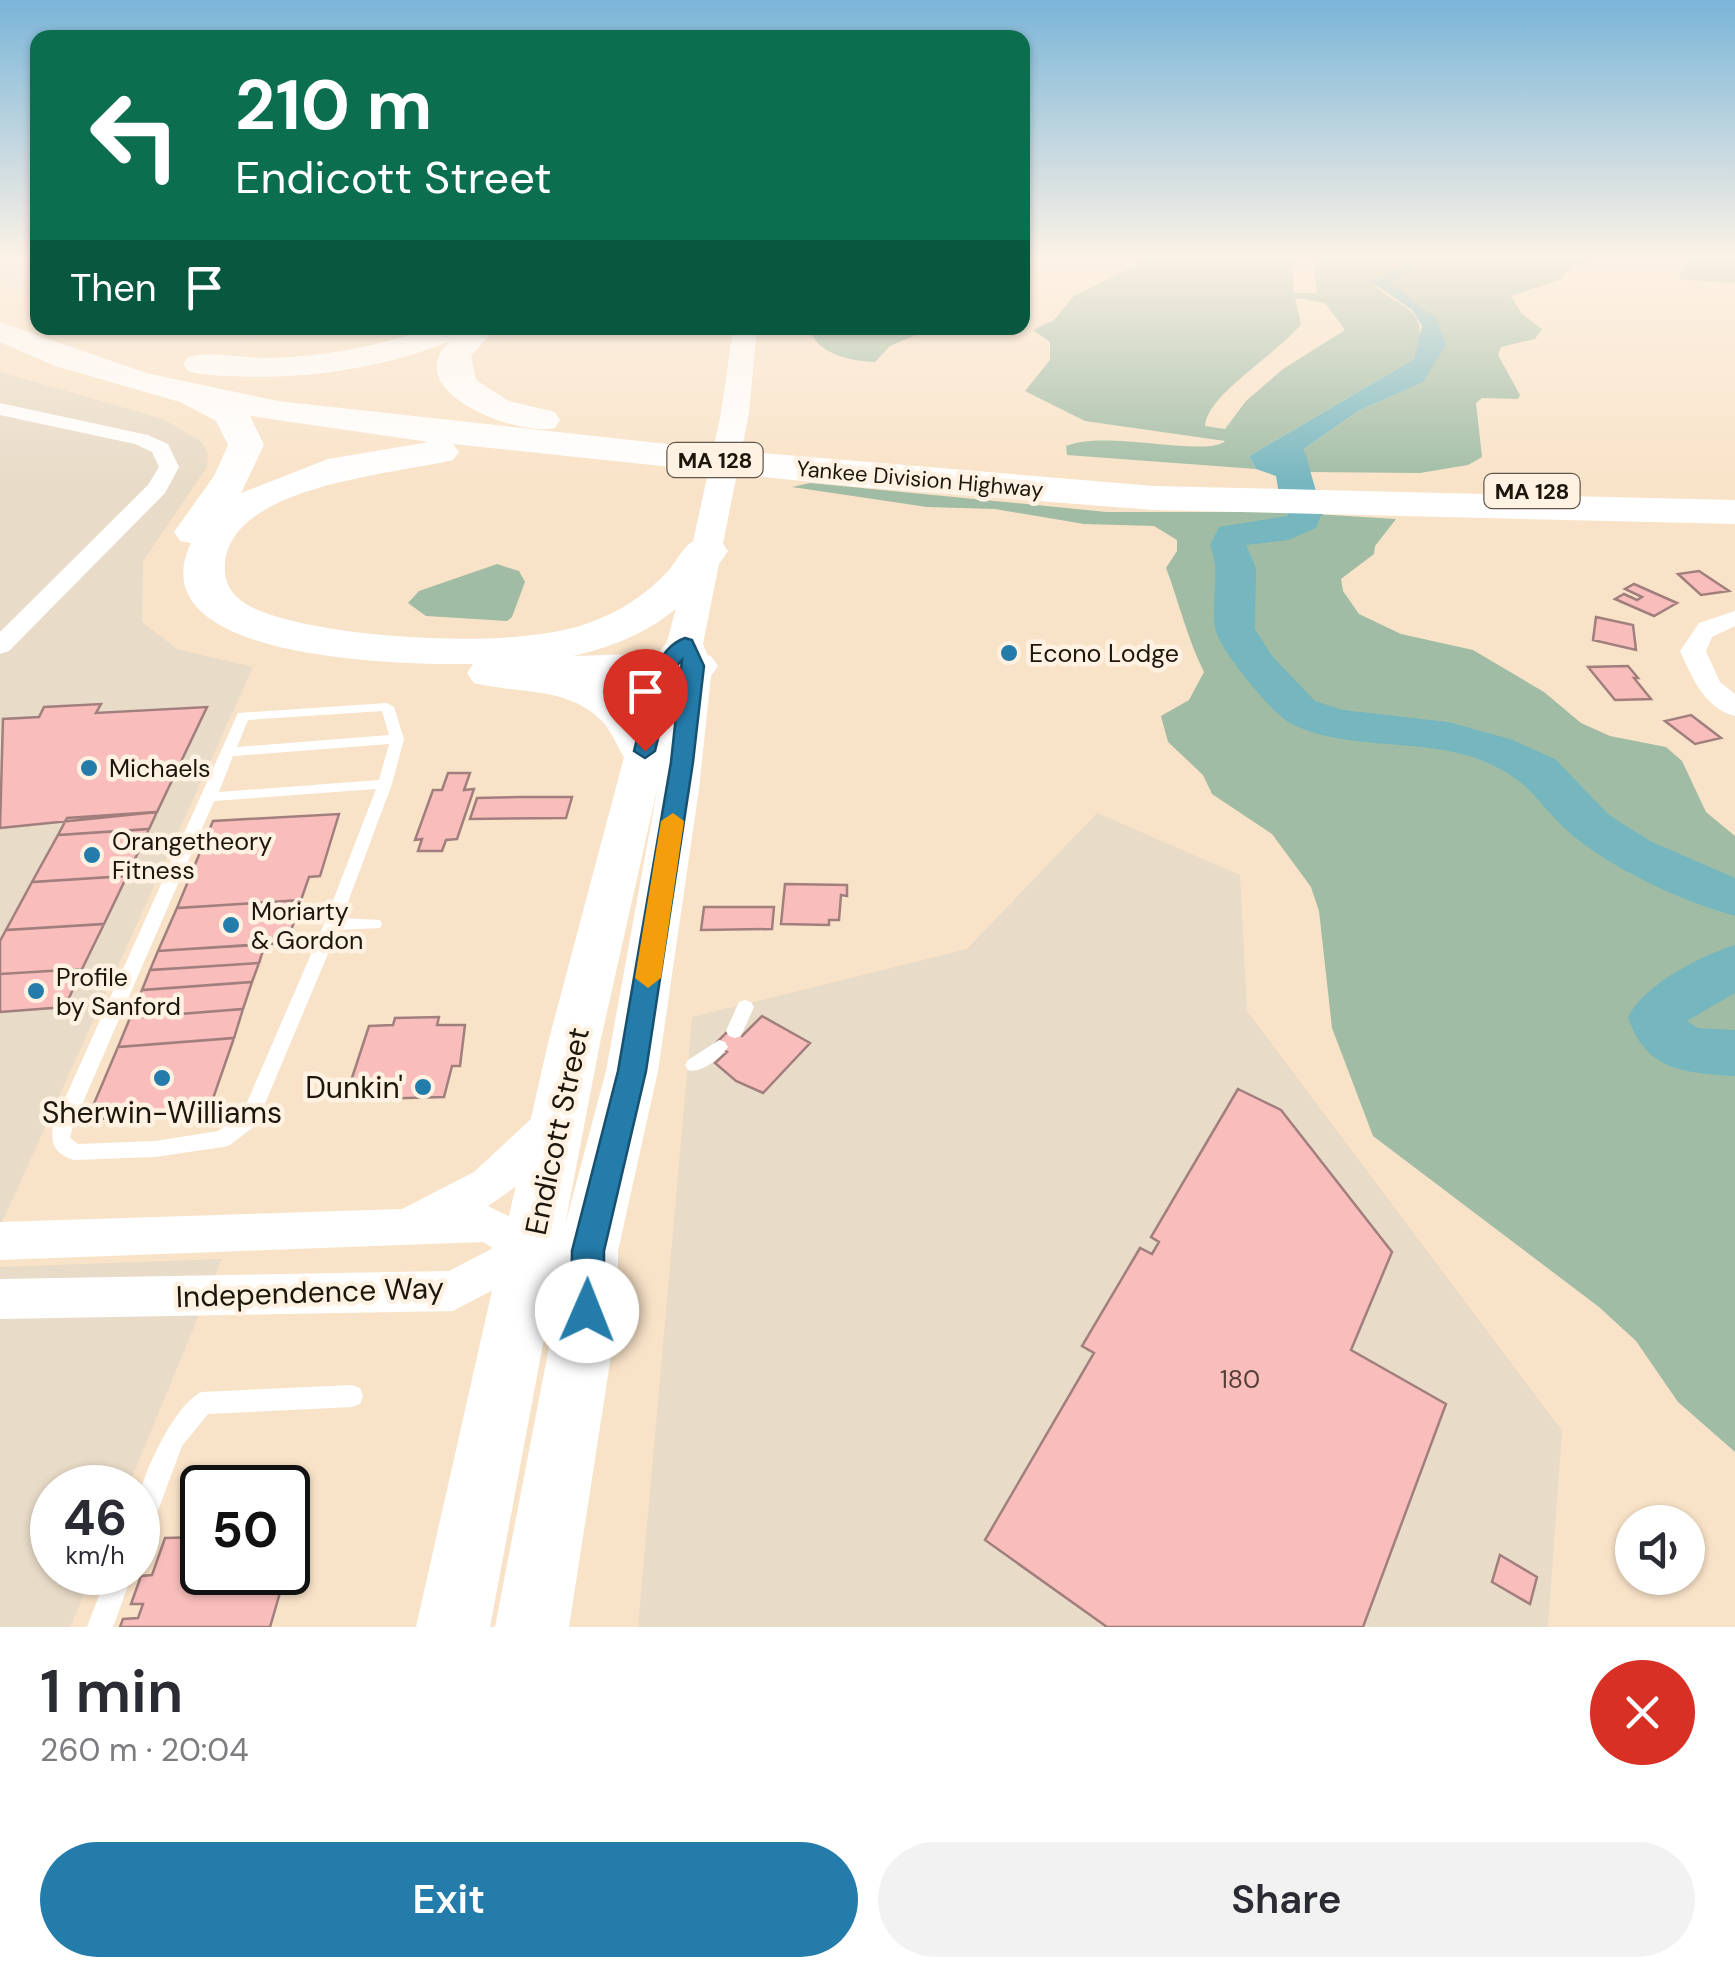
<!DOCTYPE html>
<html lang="en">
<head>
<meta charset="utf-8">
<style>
  :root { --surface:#fff; --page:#f2f2f3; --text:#2b2b33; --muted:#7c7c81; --accent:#247cab }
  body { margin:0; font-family:"DM Sans",sans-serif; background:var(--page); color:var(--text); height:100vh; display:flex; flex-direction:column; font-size:38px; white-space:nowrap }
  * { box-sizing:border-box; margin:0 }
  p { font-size:32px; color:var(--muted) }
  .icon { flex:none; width:55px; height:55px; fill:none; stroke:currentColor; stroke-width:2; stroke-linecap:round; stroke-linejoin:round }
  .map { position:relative; height:1627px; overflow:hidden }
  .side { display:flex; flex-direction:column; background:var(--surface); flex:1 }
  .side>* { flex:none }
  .top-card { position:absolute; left:30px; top:30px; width:1000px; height:305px; border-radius:20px; box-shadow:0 2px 8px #0004; background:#0b6e4f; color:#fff; overflow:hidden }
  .buttons { position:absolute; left:1615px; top:1505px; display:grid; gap:20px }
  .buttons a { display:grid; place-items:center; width:90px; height:90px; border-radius:50%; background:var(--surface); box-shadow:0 2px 8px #0004; font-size:50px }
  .speed { position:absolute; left:30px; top:1465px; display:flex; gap:20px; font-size:50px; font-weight:700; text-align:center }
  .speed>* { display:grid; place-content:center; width:130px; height:130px; border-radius:50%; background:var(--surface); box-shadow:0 2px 8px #0004; line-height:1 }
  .speed small { font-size:25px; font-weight:400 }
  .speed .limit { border:5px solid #111; border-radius:15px; background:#fff; color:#111 }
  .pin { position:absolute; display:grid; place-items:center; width:85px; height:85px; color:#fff; margin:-102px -42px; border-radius:50% 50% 50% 0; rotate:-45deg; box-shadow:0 0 10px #0007 }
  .pin .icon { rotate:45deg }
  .me { position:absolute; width:110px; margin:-55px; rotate:1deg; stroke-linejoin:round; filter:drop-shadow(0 0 8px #0008) }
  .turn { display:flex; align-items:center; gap:35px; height:210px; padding:0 40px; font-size:45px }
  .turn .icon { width:130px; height:130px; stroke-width:2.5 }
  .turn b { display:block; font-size:70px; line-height:85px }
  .then { display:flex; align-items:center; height:95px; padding:0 40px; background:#0003; gap:20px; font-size:38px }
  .round { display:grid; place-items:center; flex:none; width:105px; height:105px; border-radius:52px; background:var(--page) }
  .head { display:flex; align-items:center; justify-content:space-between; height:170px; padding:0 40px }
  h1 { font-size:60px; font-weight:600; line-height:75px }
  .cta { display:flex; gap:20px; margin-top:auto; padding:20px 40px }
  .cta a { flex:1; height:115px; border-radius:60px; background:var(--accent); color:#fff; font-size:40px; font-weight:600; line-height:115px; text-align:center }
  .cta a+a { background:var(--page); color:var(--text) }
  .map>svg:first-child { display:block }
  .commercial { fill:#e8dbc7 }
  .green { fill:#a0bca4; fill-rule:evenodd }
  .water { fill:#75b6bf }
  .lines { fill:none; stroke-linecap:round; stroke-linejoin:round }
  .river { fill:#75b6bf; fill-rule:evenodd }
  .building { fill:#f9bebb; stroke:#a17f7d; stroke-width:2.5 }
  .lane { fill:#fff; fill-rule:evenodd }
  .street { fill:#fff; fill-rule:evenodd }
  .secondary { fill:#fff; fill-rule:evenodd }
  .highway { fill:#fff; fill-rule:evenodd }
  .route { fill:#247cab; stroke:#17516f; stroke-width:2.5 }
  .slow { fill:#f59e0b }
  .poi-dot { fill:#247cab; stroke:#fff2e2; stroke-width:4 }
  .labels { text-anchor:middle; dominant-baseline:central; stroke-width:9; stroke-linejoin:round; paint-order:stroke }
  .shield { fill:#fff2e2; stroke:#61584c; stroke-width:2.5 }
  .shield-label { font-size:22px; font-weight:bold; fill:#1d160c }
  .far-street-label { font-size:22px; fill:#1d160c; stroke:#fff2e2 }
  .poi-label { font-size:25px; fill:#1d160c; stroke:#fff2e2; text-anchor:start }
  .near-number-label { font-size:25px; fill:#544038 }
  .near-poi-label { font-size:30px; fill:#1d160c; stroke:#fff2e2; text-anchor:end }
  .near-street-label { font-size:30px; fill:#1d160c; stroke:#fff2e2 }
</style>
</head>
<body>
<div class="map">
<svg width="1735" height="1627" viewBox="0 0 1735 1627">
  <rect width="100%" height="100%" fill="#f9e3c8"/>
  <!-- commercial -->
  <path class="commercial" d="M0 257H37V301L0 283Z
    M0 372 163 419 202 442 208 455 207 467 143 561 142 622 177 649 253 667 0 1227Z
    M1097 813 1240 875 1247 1011 1562 1431 1548 1627H638L692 1017 967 949Z
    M222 1259 128 1487 52 1488V1572L93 1573 70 1627H0V1267Z"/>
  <!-- green -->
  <path class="green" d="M1151 257H1298L1292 268 1294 293H1317L1314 270 1320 257H1420L1370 281C1400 312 1434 305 1414 359L1249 456 1256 469 1067 455 1066 446C1105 429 1208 458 1225 441L1085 421 1025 391 1050 360V342L1033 330 1054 320 1074 296ZM1295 298 1325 303 1345 330 1283 369 1246 401 1225 429 1205 426C1207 394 1278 354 1301 324Z
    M1494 257H1614L1572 265 1560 280 1511 296 1522 314 1542 329 1535 339 1501 347 1498 355 1520 395 1518 399 1482 398 1476 403 1482 457 1468 465 1420 473 1308 472 1304 449 1358 411 1422 383 1435 318 1390 284C1416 258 1461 267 1494 257Z
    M1689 257H1735V283L1678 279Z
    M810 328H932L890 346 875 362C851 361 815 354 810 328Z
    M810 483 1107 512H1282L1396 519 1375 546 1374 554 1341 579 1343 591 1359 614 1401 634 1473 650 1544 692 1581 723 1610 736 1666 747 1682 761 1706 812 1735 836V1452L1678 1402 1636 1341 1599 1307 1373 1136 1332 1028 1319 911 1311 887 1272 834 1212 794 1203 775 1168 742 1161 716 1189 700 1204 672C1187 638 1179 602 1166 568L1177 551V540L1154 526 1084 524 995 509 927 507 792 487Z
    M497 564 519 571 525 582 512 617 507 621 426 616 408 603 419 591Z"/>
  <!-- water -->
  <path class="water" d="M1420 257H1494C1461 267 1416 258 1391 284L1436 318 1446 345 1422 383 1358 411 1304 449 1323 516 1282 512 1276 476 1256 469 1249 456 1414 359 1422 326 1412 310 1370 281Z"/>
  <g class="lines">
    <!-- river -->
    <path class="river" d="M1291 446 1307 456 1305 462 1323 510 1316 528 1288 540 1246 545 1256 568 1255 629 1272 656 1315 701 1343 710 1448 722 1510 739 1555 759 1609 815 1650 841 1735 878V916C1682 901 1621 873 1577 839 1535 805 1536 781 1478 759 1421 737 1332 752 1284 719 1266 705 1219 649 1215 628 1210 598 1222 577 1210 545L1219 527 1288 516 1273 462 1280 449Z
      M1735 945V993L1687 1021 1698 1028 1735 1030V1076C1684 1073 1646 1071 1628 1017 1645 984 1700 956 1735 945Z"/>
  </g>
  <!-- building -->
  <path class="building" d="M1699 571 1729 591 1701 595 1678 574Z
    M1634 584 1677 603 1654 616 1615 599 1624 594 1637 600 1642 597 1625 589Z
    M1596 617 1633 625 1636 650 1593 640Z
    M1628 666 1638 678H1634L1651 699 1615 700 1588 667Z
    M101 704 96 713 207 707 157 812 0 828 3 719 39 717 44 707Z
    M1691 715 1721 738 1695 744 1665 721Z
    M448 773H470L464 790 474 789 457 839 446 840 442 851H418L422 839 415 840 433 790H442Z
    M521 797H572L566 818 470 819 477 798Z
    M157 812 149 829 58 835 67 818Z
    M339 814 320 876 309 877 301 900 177 908 213 821Z
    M149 829 127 876 32 882 58 835Z
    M127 876 104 924 6 930 32 882Z
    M785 884 847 885V896L841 895 839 920H829V925L781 924Z
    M301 900 287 943 158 951 177 908Z
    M704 907H774L772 929 701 930Z
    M104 924 82 969 0 974V941L6 930Z
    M265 944 259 963 150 970 158 951Z
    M259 963 252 982 142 990 150 970Z
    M82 969 65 1007 0 1012V974Z
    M252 982 243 1009 130 1018 142 990Z
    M243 1009 234 1038 118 1047 130 1018Z
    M762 1016 810 1043 763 1093 736 1081 715 1063 727 1052 715 1044 731 1028 742 1036Z
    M439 1017 437 1025H465L460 1066H452L444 1097 371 1099 374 1089 348 1090 369 1026 393 1025 395 1018Z
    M234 1038 209 1110 87 1120 118 1047Z
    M1238 1089 1281 1110 1392 1252 1351 1350 1446 1404 1363 1627H1107L985 1540 1094 1353 1082 1346 1140 1248 1152 1254 1159 1242 1151 1237Z
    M202 1537V1572H286L270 1627H120L123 1619 138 1618 143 1604H131L141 1576 152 1575 165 1538Z
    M1500 1555 1537 1577 1530 1604 1492 1582Z"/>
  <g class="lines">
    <!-- lane -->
    <path class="lane" d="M387 703 394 707 404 739 392 784 342 918 380 920 382 924 380 928 338 930 256 1125 230 1145 223 1147 155 1157 74 1160C55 1154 50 1144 53 1125L238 713ZM382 711 389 735 237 747 248 720ZM389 744 379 780 219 792 233 756ZM376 789 324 924 242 1114 218 1131 155 1141 78 1144 70 1138 73 1125 214 801Z
      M745 1000 751 1002 754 1007 741 1036 735 1038 729 1036 726 1031 739 1002Z
      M719 1040 725 1042 728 1047C721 1058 701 1074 688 1070L685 1065 688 1060Z
      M352 1385 360 1388 363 1396 360 1404 352 1407 208 1414 182 1446 147 1540 138 1543C138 1530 136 1515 138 1502 142 1474 176 1402 202 1392Z
      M108 1572H133L113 1627H87Z"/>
    <!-- street -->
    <path class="street" d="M0 403 148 435 168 444 179 467 165 493 9 651 0 654V632L148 485 159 467 152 452 135 444 0 415Z
      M1735 611V626L1712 637 1706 651 1720 682 1735 694V716C1704 708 1692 677 1680 651L1699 623Z
      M545 1114 559 1119 564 1130C548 1162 518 1187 488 1206L548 1235 554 1248 548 1261 453 1311 0 1319V1279L449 1271 493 1248 483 1242 0 1260V1222L402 1209 474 1172 531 1119Z"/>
    <!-- secondary -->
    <path class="secondary" d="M733 328H757L749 413 703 644 712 666 699 789 658 1071 618 1251V1311L569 1627H495L556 1311 558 1264 490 1627H416L548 1043 648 667 667 642 691 551 721 413ZM658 785 606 1071 565 1225 600 1043Z"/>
    <!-- highway -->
    <path class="highway" d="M0 322 146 373 278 401 713 449 1154 486 1735 500V524L1154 510 860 487 453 444 459 452 453 460C398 474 219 485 225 572 227 600 255 610 278 617 351 639 514 649 586 624 618 613 645 596 668 571 675 563 683 547 692 542 702 536 712 540 722 542L728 551 722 560C681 614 639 641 573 656L694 652 711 656 718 666 711 676 614 683 636 698 671 751 663 762 645 767 627 762C618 749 613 733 602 721 568 686 517 694 474 683L467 673 473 664C408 665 134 662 191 543L180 541 174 532 214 476 228 445 216 421 180 402 55 366 0 342ZM250 416 429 442 328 459 241 493 264 445Z
      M429 328H496L471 356 476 380 509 401 555 412 560 420 555 428C517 437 398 391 449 342 369 373 285 382 200 374L188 371 183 364 188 357C213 351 241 358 267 358 322 357 377 347 429 328Z
      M728 328H758L761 331 745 340 734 338Z"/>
  </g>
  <!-- sky -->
  <linearGradient id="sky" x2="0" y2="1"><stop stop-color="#7ab5d8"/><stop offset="0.53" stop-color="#fcf2e6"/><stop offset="1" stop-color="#fcf2e6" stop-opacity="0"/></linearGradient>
  <rect width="1735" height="485" fill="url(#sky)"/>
  <!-- route -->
  <path class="route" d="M685 638 692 640 704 666 693 762 646 1071 604 1251V1311L599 1322 587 1327 576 1322 571 1311 572 1251 618 1071 671 762 682 660 675 668 655 751 645 758 634 751C643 718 647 651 685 638Z"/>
  <!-- slow -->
  <path class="slow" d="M673 813 684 821 661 978 648 988 635 978 661 821Z"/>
  <!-- markers -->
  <g class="poi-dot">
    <circle cx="1009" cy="653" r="10"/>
    <circle cx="89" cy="768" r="10"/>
    <circle cx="92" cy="855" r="10"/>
    <circle cx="231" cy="925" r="10"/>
    <circle cx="36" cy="991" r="10"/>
    <circle cx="162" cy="1078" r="10"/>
    <circle cx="423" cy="1087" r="10"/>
  </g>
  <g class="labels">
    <!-- shield labels -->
    <g class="shield">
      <rect x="667.5" y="443" width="95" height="34" rx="8"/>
      <rect x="1484.5" y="474" width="95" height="34" rx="8"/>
    </g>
    <g class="shield-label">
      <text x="715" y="460">MA 128</text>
      <text x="1532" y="491">MA 128</text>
    </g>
    <!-- far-street labels -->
    <g class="far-street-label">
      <text transform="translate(920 479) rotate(5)">Yankee Division Highway</text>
    </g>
    <!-- poi labels -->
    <g class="poi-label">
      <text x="1029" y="653">Econo Lodge</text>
      <text x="109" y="768">Michaels</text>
      <text x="112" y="841">Orangetheory<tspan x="112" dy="29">Fitness</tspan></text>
      <text x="251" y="911">Moriarty<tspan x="251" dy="29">&amp; Gordon</tspan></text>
      <text x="56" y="977">Profile<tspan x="56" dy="29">by Sanford</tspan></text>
    </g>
    <!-- near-number labels -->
    <g class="near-number-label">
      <text x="1240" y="1379">180</text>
    </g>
    <!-- near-poi labels -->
    <g class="near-poi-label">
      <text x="403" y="1087">Dunkin'</text>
      <text x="162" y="1112" text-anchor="middle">Sherwin-Williams</text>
    </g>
    <!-- near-street labels -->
    <g class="near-street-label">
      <text transform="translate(557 1131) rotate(-78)">Endicott Street</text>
      <text transform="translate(310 1292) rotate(-2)">Independence Way</text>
    </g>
  </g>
</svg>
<div class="buttons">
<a><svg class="icon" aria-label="sound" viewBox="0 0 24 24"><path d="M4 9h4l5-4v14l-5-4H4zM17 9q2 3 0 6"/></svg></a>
</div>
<div class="speed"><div>46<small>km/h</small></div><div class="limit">50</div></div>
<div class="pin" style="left:645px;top:751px;background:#d93025"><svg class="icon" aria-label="arrive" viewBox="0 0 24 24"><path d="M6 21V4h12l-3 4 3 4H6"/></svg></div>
<svg class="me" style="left:587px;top:1311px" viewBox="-20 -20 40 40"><circle r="19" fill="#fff"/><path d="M0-13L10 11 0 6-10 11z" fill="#247cab"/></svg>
<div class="top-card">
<div class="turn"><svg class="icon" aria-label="left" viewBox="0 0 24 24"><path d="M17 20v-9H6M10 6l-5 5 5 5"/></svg><div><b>210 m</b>Endicott Street</div></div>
<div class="then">Then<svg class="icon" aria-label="arrive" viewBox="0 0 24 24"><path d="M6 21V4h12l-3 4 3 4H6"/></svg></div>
</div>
</div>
<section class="side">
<div class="head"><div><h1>1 min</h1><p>260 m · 20:04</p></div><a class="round" style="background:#d93025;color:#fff"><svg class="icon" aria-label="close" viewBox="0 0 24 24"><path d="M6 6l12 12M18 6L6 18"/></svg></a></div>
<div class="cta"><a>Exit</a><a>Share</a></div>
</section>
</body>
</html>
